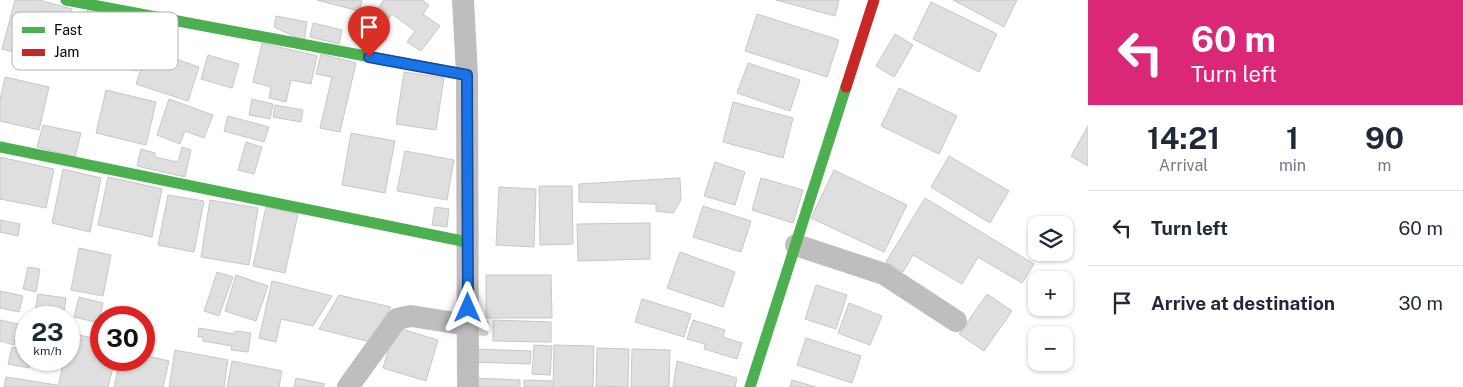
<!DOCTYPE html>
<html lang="en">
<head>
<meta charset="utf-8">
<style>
  :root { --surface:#fff; --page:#f2f2f3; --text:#1f2937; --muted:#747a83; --line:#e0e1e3 }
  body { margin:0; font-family:"Public Sans",sans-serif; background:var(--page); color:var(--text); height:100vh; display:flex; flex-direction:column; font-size:19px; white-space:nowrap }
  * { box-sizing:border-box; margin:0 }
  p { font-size:16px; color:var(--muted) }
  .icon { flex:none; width:28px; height:28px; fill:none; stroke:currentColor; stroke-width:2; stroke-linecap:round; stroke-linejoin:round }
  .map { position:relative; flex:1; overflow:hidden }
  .panel { display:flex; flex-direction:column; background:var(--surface); width:375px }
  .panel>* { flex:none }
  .top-card { background:#db2777; color:#fff; overflow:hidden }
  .controls { position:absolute; left:1028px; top:216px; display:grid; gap:10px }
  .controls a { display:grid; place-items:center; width:45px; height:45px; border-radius:10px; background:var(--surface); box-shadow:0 1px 4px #0004; font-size:25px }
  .speed { position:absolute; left:15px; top:306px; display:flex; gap:10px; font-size:25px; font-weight:700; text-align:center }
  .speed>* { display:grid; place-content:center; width:65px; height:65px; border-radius:50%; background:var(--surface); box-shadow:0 1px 4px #0004; line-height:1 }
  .speed small { font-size:12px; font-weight:400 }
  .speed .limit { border:8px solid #d22; background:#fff; color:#111 }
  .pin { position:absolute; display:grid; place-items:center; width:42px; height:42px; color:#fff; margin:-51px -21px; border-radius:50% 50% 50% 0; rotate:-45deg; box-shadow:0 0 5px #0007 }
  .pin .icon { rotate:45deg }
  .me { position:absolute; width:55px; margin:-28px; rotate:0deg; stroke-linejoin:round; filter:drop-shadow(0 0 4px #0008) }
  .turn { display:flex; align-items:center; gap:18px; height:105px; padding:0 20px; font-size:22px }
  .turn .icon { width:65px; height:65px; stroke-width:2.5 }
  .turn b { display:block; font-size:35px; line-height:42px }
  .eta { display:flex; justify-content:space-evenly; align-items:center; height:85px; text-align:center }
  .eta b { font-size:30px; font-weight:700; line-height:35px }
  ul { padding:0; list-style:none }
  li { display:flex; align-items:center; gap:15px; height:75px; padding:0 20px; border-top:1px solid var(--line) }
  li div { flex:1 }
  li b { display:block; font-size:19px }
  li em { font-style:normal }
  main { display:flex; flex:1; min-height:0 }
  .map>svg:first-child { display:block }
  .building { fill:#dfdfdf; stroke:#c7c7c7 }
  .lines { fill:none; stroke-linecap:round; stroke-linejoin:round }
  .street { stroke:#bebebe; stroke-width:22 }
  .fast { stroke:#4caf50; stroke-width:11 }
  .jam { stroke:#c62828; stroke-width:11 }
  .route-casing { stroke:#114b97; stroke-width:12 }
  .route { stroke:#1a73e8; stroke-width:9 }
  .key { fill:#fff; stroke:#b2b2b2; stroke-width:1 }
  .key-label { font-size:14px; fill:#000 }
</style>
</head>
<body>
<main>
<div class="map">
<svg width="1088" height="387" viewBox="0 0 1088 387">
  <rect width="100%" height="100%" fill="#fff"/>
  <!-- building -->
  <path class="building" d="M15 0H39L72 9 57 64 2 49Z
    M317 0H362L359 11Z
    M384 0H422L429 5 423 14 440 26 421 51 407 42 415 31 392 14 386 22 375 13Z
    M776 0H839L835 16Z
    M953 0H1017L1004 27Z
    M931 2 997 34 979 72 913 39Z
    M88 9 148 24 137 71 77 56Z
    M757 14 839 40 827 77 745 51Z
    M276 16 307 22 304 41 274 27Z
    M313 23 342 30 339 44 310 37Z
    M895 34 913 45 894 77 876 66Z
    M262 43 317 56 311 84 291 80 286 102 269 98 271 87 253 82Z
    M147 49 199 67 188 101 136 84Z
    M321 54 356 63 340 132 320 128 332 77 316 74Z
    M208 55 239 64 232 88 201 79Z
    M748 63 800 80 790 111 737 93Z
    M404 72 444 78 436 130 396 124Z
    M5 77 49 87 39 130 0 121V100Z
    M899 88 957 116 939 154 881 126Z
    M106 90 156 102 146 145 96 133Z
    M169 99 213 115 204 138 185 131 180 144 157 135Z
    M252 99 273 104 270 119 249 115Z
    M733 102 793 118 783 158 723 142Z
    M275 105 303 110 301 122 273 117Z
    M228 116 269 127 264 142 224 131Z
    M43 125 81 133 75 157 37 147Z
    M1088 126V166L1071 156Z
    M351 133 395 141 385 193 342 185Z
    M246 142 262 147 254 174 238 170Z
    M182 147 191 150 185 177 137 166 141 149 155 153V157L178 162Z
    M405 151 454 160 447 200 397 191Z
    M949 156 1009 191 990 223 931 187Z
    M0 157 54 169 46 208 0 199Z
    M715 162 745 172 735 205 704 196Z
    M63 169 101 178 90 232 52 223Z
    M834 170 907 205 884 252 811 218Z
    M108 177 162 189 152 237 98 225Z
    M680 178 681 200 673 213 656 211V204L579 202V184Z
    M761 178 803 190 793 223 752 210Z
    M539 186H572L573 244 540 245Z
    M499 187 536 189 534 247 496 245Z
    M168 195 204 201 194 252 158 245Z
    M925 198 1034 264 1022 283 978 257 962 284 913 255 903 272 886 262Z
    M210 200 258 208 249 265 201 257Z
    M703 206 751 221 741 252 693 237Z
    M266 207 298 214 285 273 253 266Z
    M435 207 449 209 447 227 432 225Z
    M0 220 20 224 18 236 0 232Z
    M650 223V259L578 261 577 224Z
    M79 248 111 255 103 296 71 290Z
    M680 252 735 272 723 307 667 288Z
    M28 267 40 269 36 292 23 289Z
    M217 272 233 277 219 316 204 311Z
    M236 275 268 286 256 321 225 311Z
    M486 275H551L552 318H486Z
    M272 281 332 296 313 326 281 319 276 342 259 338Z
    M816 285 847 295 836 329 805 319Z
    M0 291 23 296 19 312 0 308Z
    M38 294 66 298 63 318 34 317Z
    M987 294 1012 311 984 351 959 334Z
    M339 295 391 307 370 342 319 329Z
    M79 297 103 303 99 323 74 317Z
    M642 299 691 314 684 337 635 322Z
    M849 303 882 316 870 345 838 333Z
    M0 320 18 324 14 345 0 341Z
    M473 320 488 321 487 335H473Z
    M493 320 551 322V342L493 341Z
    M693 320 725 330 723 337 742 343 737 359 704 349 705 344 687 339Z
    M395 327 438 340 426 381 383 368Z
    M199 328 234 334 235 331 251 333 248 352 231 350 232 346 203 341V337H198Z
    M71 333 101 340V360H115L108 387H58L64 360H69V340Z
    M806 338 861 356 852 383 797 365Z
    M534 345 552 346 550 375 532 374Z
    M554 345 594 346 593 387H553Z
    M12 347 26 350V360H31L29 368 8 364Z
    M597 348 629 349 628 387 596 386Z
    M472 349 531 351 530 364 472 362Z
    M632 349 670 350 669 387H631Z
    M175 350 228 360 224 387H169Z
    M144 355 169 361 163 387H114L120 360H144Z
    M232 361 282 371 279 387H227Z
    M677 361 737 378 735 387H673Z
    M6 377 57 385V387H4Z
    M296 378 325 384 323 387H294Z
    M474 378 520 380V387H473Z
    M524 380 552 381V387H524Z
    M792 380 816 387H790Z"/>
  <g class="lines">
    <!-- street -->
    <path class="street" d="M463 0 467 75 468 387
      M796 245 884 274 956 321
      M348 387 397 319 411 316 468 325"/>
    <!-- fast -->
    <path class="fast" d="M66 0 467 75
      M0 147 467 242
      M750 387 846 87"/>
    <!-- jam -->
    <path class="jam" d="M846 87 874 0"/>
  </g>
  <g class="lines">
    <!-- route casing -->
    <g class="route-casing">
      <path id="route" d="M369 57 467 75 468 308"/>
    </g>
    <!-- route -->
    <use href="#route" class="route"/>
  </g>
  <!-- legend -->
  <rect x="12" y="12" width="166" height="58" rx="8" class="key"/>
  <rect x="22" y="27" width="23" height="6" fill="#4caf50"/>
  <rect x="22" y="49" width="23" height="7" fill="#c62828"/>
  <g class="key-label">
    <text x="54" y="35">Fast</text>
    <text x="54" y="57">Jam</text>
  </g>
</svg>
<div class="controls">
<a><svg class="icon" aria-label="layers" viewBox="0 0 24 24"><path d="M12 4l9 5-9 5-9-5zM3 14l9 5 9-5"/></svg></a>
<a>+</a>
<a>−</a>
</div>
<div class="speed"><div>23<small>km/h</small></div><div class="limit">30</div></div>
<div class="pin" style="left:369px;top:57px;background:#d93025"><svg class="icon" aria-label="arrive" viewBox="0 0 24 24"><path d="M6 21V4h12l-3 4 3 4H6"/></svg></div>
<svg class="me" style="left:468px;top:308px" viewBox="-20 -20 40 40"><path d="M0-17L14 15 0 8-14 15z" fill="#1a73e8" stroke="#fff" stroke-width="4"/></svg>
</div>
<section class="panel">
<div class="top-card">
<div class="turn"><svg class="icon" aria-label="left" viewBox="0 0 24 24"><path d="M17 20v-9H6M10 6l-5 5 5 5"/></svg><div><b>60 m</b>Turn left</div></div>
</div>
<div class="eta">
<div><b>14:21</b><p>Arrival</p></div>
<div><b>1</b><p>min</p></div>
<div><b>90</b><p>m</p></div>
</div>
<ul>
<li><svg class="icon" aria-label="left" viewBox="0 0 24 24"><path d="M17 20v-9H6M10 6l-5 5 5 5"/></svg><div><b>Turn left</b></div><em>60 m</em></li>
<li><svg class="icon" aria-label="arrive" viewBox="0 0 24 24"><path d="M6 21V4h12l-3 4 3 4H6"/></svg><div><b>Arrive at destination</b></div><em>30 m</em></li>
</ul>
</section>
</main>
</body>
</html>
